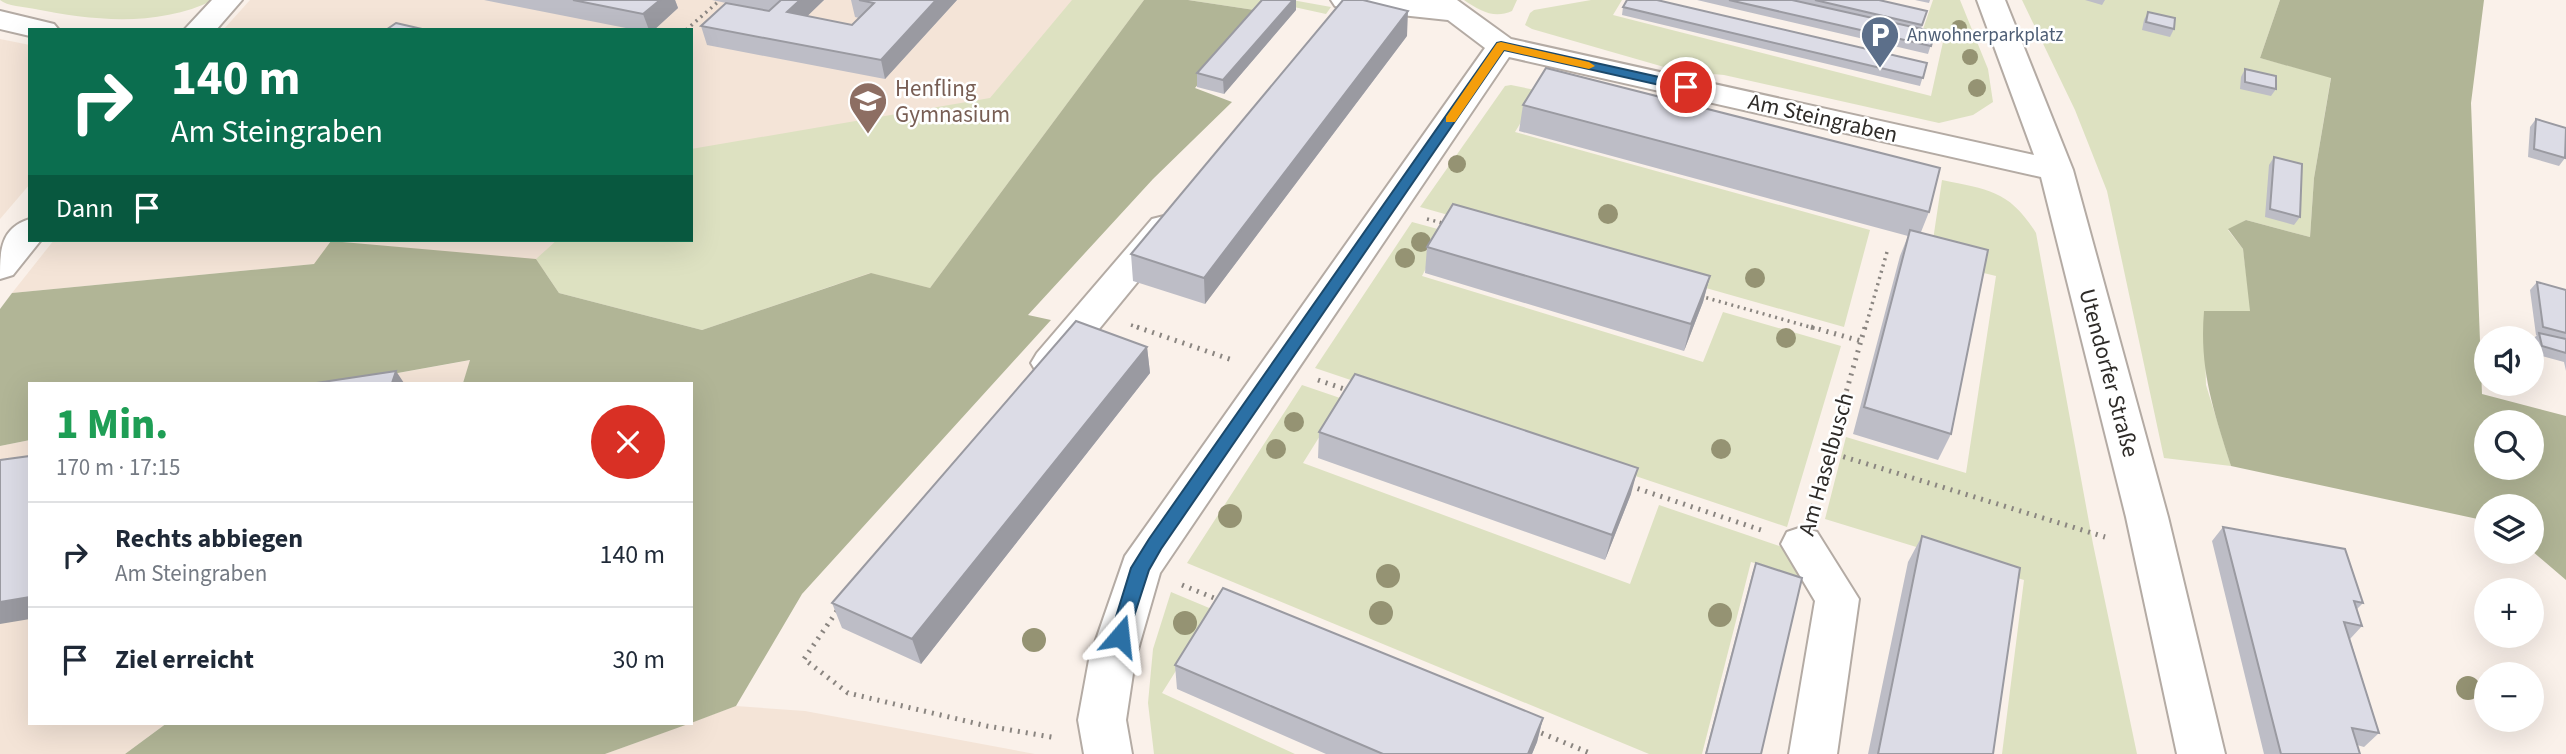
<!DOCTYPE html>
<html lang="de">
<head>
<meta charset="utf-8">
<style>
  :root { --surface:#fff; --page:#f6f6f7; --text:#1f2937; --muted:#747a83; --line:#e0e1e3 }
  body { margin:0; font-family:"Source Sans 3",sans-serif; background:var(--page); color:var(--text); height:100vh; display:flex; flex-direction:column; font-size:26px; white-space:nowrap }
  * { box-sizing:border-box; margin:0 }
  p { font-size:23px; color:var(--muted) }
  .icon { flex:none; width:38px; height:38px; fill:none; stroke:currentColor; stroke-width:2; stroke-linecap:round; stroke-linejoin:round }
  .map { position:relative; flex:1; overflow:hidden }
  .panel { position:absolute; left:28px; top:382px; width:665px; height:343px; display:flex; flex-direction:column; background:var(--surface); border-radius:0px; box-shadow:0 7px 28px #0002 }
  .panel>* { flex:none }
  .guide { position:absolute; left:28px; top:28px; width:665px; height:214px; border-radius:0px; box-shadow:0 7px 28px #0002; background:#0b6e4f; color:#fff; overflow:hidden }
  .buttons { position:absolute; left:2474px; top:326px; display:grid; gap:14px }
  .buttons a { display:grid; place-items:center; width:70px; height:70px; border-radius:50%; background:var(--surface); box-shadow:0 7px 28px #0002; font-size:35px }
  .pin { position:absolute; display:grid; place-items:center; width:60px; height:60px; color:#fff; margin:-30px; border:4px solid #fff; border-radius:50%; box-shadow:0 2px 7px #0007 }
  .me { position:absolute; width:77px; margin:-38px; rotate:17deg; stroke-linejoin:round; filter:drop-shadow(0 0 5px #0008) }
  .turn { display:flex; align-items:center; gap:24px; height:147px; padding:0 28px; font-size:32px }
  .turn .icon { width:91px; height:91px; stroke-width:2.5 }
  .turn b { display:block; font-size:49px; line-height:60px }
  .then { display:flex; align-items:center; height:66px; padding:0 28px; background:#0003; gap:14px; font-size:26px }
  .round { display:grid; place-items:center; flex:none; width:74px; height:74px; border-radius:37px; background:var(--page) }
  .head { display:flex; align-items:center; justify-content:space-between; height:119px; padding:0 28px }
  h1 { font-size:42px; font-weight:800; line-height:52px; color:#1e9e55 }
  ul { padding:0; list-style:none }
  li { display:flex; align-items:center; gap:21px; height:105px; padding:0 28px; border-top:2px solid var(--line) }
  li div { flex:1 }
  li b { display:block; font-size:26px }
  li em { font-style:normal }
  .map>svg:first-child { display:block }
  .built { fill:#f4e4d7 }
  .green { fill:#dde1c1 }
  .forest { fill:#b1b596; fill-rule:evenodd }
  .lines { fill:none; stroke-linecap:round; stroke-linejoin:round }
  .minor-casing { stroke:#b4aba4; stroke-width:4 }
  .path-far1 { stroke:#8a8580; stroke-width:3.5; stroke-dasharray:2 4.5; stroke-linecap:butt }
  .path { stroke:#8a8580; stroke-width:5; stroke-dasharray:2 6; stroke-linecap:butt }
  .minor { fill:#fff; fill-rule:evenodd }
  .tree { fill:#959373 }
  .wall { fill:#bdbdc6 }
  .shaded-wall { fill:#9a9aa1 }
  .building { fill:#dcdce6; stroke:#9a9aa1; stroke-width:2 }
  .route { fill:#2b70a5; stroke:#1c496b; stroke-width:2 }
  .slow { fill:#f59e0b }
  .labels { text-anchor:middle; dominant-baseline:central; stroke-width:5; stroke-linejoin:round; paint-order:stroke }
  .far-service-label { font-size:19px; fill:#4e5e75; stroke:#fff; text-anchor:start }
  .education-label { font-size:23px; fill:#785e54; stroke:#fff; text-anchor:start }
  .street-label { font-size:23px; fill:#2e2b28; stroke:#fff }
</style>
</head>
<body>
<div class="map">
<svg width="2566" height="754" viewBox="0 0 2566 754">
  <rect width="100%" height="100%" fill="#faf1ea"/>
  <!-- built -->
  <path class="built" d="M250 0H1144L930 288 314 264 12 293 54 240H691V30H223Z
    M0 39 30 45V184L0 219Z
    M471 360 463 383H342Z
    M30 440V723H167L125 754H0V446Z
    M736 706 805 711 1035 754H605Z"/>
  <!-- green -->
  <path class="green" d="M0 0H214C158 27 94 21 35 9 24 7 7 6 0 0Z
    M1072 0H1144L930 288 870 273 702 330 559 293 536 259 557 240H691V149L990 98Z
    M1188 0H1292L1331 7 1326 14 1271 2 1261 11Z
    M1464 0H1517L1512 11C1494 19 1480 11 1464 0Z
    M1591 0H1622L1613 15 1931 96 1943 42 1921 35 1933 0H1960L1988 69 1993 102 1973 115 1939 123 1724 75 1678 71 1532 29 1525 25 1530 13 1534 10Z
    M2022 0H2280L2260 58 2331 77 2314 178 2310 237 2246 220 2228 230 2243 249 2251 311 2204 312 2206 385 2231 466 2164 458 2107 191 2075 110Z
    M1511 85 1540 91 1515 132 1870 230 1844 327 1420 207 1505 86Z
    M1942 180C1989 190 2009 190 2036 233L2093 544 2137 754H2002L2024 580 1825 519 1846 437 1966 473 1996 276 1930 260Z
    M1412 222 1445 231 1422 276 1703 362 1723 312 1841 346 1787 527 1315 368Z
    M1302 385 1343 399 1303 463 1630 584 1659 505 1791 550 1804 578 1751 562 1702 754H1649L1187 563Z
    M1171 592 1214 610 1162 693 1295 754H1154L1148 703 1153 649Z"/>
  <!-- forest -->
  <path class="forest" d="M1144 0H1188L1261 11 1195 88 1232 102 1153 179 1028 315 1051 320 802 594 736 706 691 723V383H463L470 360 342 383H30V440L0 446V309L12 293 314 264 331 241 536 259 559 293 702 330 871 273 930 288Z
    M2280 0H2484L2471 103 2482 394 2566 416V580L2532 551V506H2487V521L2231 466C2214 411 2199 371 2204 311H2250L2243 249 2228 229 2246 220 2310 237 2314 178 2331 78 2260 58ZM2487 422H2532V467H2487Z
    M167 723H691L605 754H125Z"/>
  <g class="lines">
    <!-- minor casing -->
    <g class="minor-casing">
      <path id="minor" d="M212 0H242L216 30H184Z
        M1331 0H1457L1511 39 2034 155 1977 0H2005L2073 170 2168 517 2225 754H2177L2126 517 2041 177 1509 57 1160 573 1135 660 1126 720 1132 754H1084L1078 720 1089 660 1125 556 1485 48 1448 20 1345 9 1335 6Z
        M0 11 54 24 59 30H30V36L0 29Z
        M1164 216 1176 219 1181 227 1176 235 1063 373 1050 377 1037 373 1031 363 1037 353 1152 219Z
        M30 219V240H41L13 275 0 279C0 251 0 228 30 219Z
        M1802 527 1817 532 1859 599 1837 754H1789L1815 601 1781 544 1787 532Z"/>
    </g>
    <!-- path-far1 -->
    <path class="path-far1" d="M686 30 719 1
      M1427 219 1446 224
      M1700 296 1817 329
      M1131 325 1142 329
      M1865 329 1887 252"/>
    <!-- path -->
    <path class="path" d="M1137 327 1235 361
      M1811 327 1861 341
      M1318 380 1350 391
      M1828 452 2105 537
      M1630 486 1761 530
      M1813 506 1865 327
      M1182 585 1219 600
      M837 611 804 659 848 693 987 726 1057 738
      M1534 730 1592 754"/>
    <!-- minor -->
    <use href="#minor" class="minor"/>
  </g>
  <!-- trees -->
  <g class="tree">
    <circle cx="1959" cy="28" r="8"/>
    <circle cx="1970" cy="57" r="8"/>
    <circle cx="1977" cy="88" r="9"/>
    <circle cx="1457" cy="164" r="9"/>
    <circle cx="1608" cy="214" r="10"/>
    <circle cx="1421" cy="242" r="10"/>
    <circle cx="1405" cy="258" r="10"/>
    <circle cx="1755" cy="278" r="10"/>
    <circle cx="1786" cy="338" r="10"/>
    <circle cx="1294" cy="422" r="10"/>
    <circle cx="1276" cy="449" r="10"/>
    <circle cx="1721" cy="449" r="10"/>
    <circle cx="1230" cy="516" r="12"/>
    <circle cx="1388" cy="576" r="12"/>
    <circle cx="1381" cy="613" r="12"/>
    <circle cx="1720" cy="615" r="12"/>
    <circle cx="1185" cy="623" r="12"/>
    <circle cx="1034" cy="640" r="12"/>
    <circle cx="2468" cy="688" r="12"/>
  </g>
  <!-- wall -->
  <path class="wall" d="M484 0H675L678 8 654 30H636Z
    M712 0H824L807 16 852 25 859 18 855 17 851 0H957L885 79 707 45 701 26 726 3Z
    M1697 0H1879L1927 11 1921 29 1935 32 1928 54Z
    M1915 0H1930L1929 3Z
    M2085 0H2105L2102 5Z
    M1623 7 1927 63 1920 86 1622 15Z
    M1296 10 1224 94 1197 87V73Z
    M2148 12 2174 29 2170 37 2142 30 2144 20Z
    M1407 36 1205 304 1133 281 1131 254Z
    M2245 69 2276 89 2271 96 2240 89 2241 77Z
    M1523 105 1929 212 1921 232 1951 434 1938 460 1853 434 1900 256 1908 236 1519 131Z
    M2536 119 2565 158 2559 166 2528 157 2530 127Z
    M2274 157 2300 217 2294 225 2265 217 2269 165Z
    M1427 247 1710 276 1703 302 1684 351 1425 273Z
    M2537 282 2566 290V371L2564 362 2535 354 2532 340 2537 335H2536L2530 290Z
    M1147 347 1150 373 921 664 842 628 832 603Z
    M1319 432 1631 494 1605 560 1318 458Z
    M2223 527 2363 603 2357 609 2362 626 2350 639 2379 733 2364 747 2357 745 2360 754H2264L2212 541Z
    M1922 536 1993 754H1868L1908 562Z
    M1756 563 1761 754H1705L1753 571Z
    M1175 665 1543 718 1537 742 1532 754H1326L1177 689Z"/>
  <!-- shaded-wall -->
  <path class="shaded-wall" d="M660 0H675L678 8 654 30H649L643 14Z
    M800 0H824L792 31 787 12Z
    M936 0H957L885 79 881 60Z
    M1293 0H1296V10L1224 94 1223 80Z
    M1408 11 1407 36 1205 304 1204 278Z
    M1710 276 1703 302 1684 351 1691 324Z
    M1147 347 1150 373 921 664 912 639Z
    M396 371 404 383H392Z
    M1638 468 1631 494 1605 560 1612 535Z
    M30 597V619L0 624V602Z
    M1543 718 1537 742 1532 754H1528Z"/>
  <!-- building -->
  <path class="building" d="M573 0H660L643 14Z
    M781 0H800L787 12 852 25 874 3 859 0H936L881 60 701 26 726 3 769 11Z
    M1262 0H1293L1223 80 1197 73Z
    M1343 0H1363L1408 11 1204 278 1131 254Z
    M1627 0H1657L1927 63 1923 78 1623 7Z
    M1729 0H1792L1935 32 1931 46Z
    M1815 0H1879L1927 11 1922 25Z
    M2148 12 2175 18 2174 29 2146 22Z
    M396 23 422 29 386 30Z
    M1546 68 1940 168 1929 212 1523 105Z
    M2245 69 2276 76V89L2245 82Z
    M2536 119 2566 128 2565 158 2534 149Z
    M2274 157 2302 164 2300 217 2270 209Z
    M1453 204 1710 276 1691 324 1427 247Z
    M1910 230 1988 250 1951 434 1864 407Z
    M2537 282 2566 290V333L2543 327Z
    M1076 321 1147 347 912 639 832 603Z
    M2539 333 2566 339V353L2542 346Z
    M396 371 392 383H316Z
    M1355 374 1638 468 1612 535 1319 432Z
    M30 456V597L0 602V460Z
    M2223 527 2345 549 2363 603 2354 601 2362 626 2344 622 2379 733 2352 728 2360 754H2281Z
    M1922 536 2020 568 1993 754H1878Z
    M1756 563 1802 578 1761 754H1706Z
    M1223 588 1543 718 1528 754H1383L1175 665Z"/>
  <!-- route -->
  <path class="route" d="M1501 42 1686 83 1693 87 1686 91 1504 50 1161 549 1149 570 1126 641 1120 644 1113 641 1110 636 1131 568 1149 539 1497 43Z"/>
  <!-- slow -->
  <path class="slow" d="M1501 42 1589 62 1595 66 1589 69 1504 50 1455 122H1446V117L1497 43Z"/>
  <!-- icons -->
  <defs>
    <g id="parking-pin" transform="scale(2.0125)"><path d="M0 17L-7.5 6A9.5 9.5 0 1 1 7.5 6Z" fill="#5c6f8a" stroke="#fff"/><path d="M-3.5-5.5H1a3.5 3.5 0 0 1 0 7H-1V5.5H-3.5ZM-1-3.4V-.6H.8a1.4 1.4 0 0 0 0-2.8Z" fill="#fff"/></g>
    <g id="school-pin" transform="scale(2.0125)"><path d="M0 17L-7.5 6A9.5 9.5 0 1 1 7.5 6Z" fill="#8d6e63" stroke="#fff"/><path d="M0-5L7-2L0 1L-7-2ZM-4 1L0 2.5L4 1V4Q0 6-4 4Z" fill="#fff"/></g>
  </defs>
  <g fill-rule="evenodd">
    <use href="#parking-pin" x="1880" y="35"/>
    <use href="#school-pin" x="868" y="101"/>
  </g>
  <g class="labels">
    <!-- far-service labels -->
    <g class="far-service-label">
      <text x="1907" y="35">Anwohnerparkplatz</text>
    </g>
    <!-- education labels -->
    <g class="education-label">
      <text x="895" y="88">Henfling<tspan x="895" dy="26">Gymnasium</tspan></text>
    </g>
    <!-- street labels -->
    <g class="street-label">
      <text transform="translate(1823 118) rotate(13)">Am Steingraben</text>
      <text transform="translate(2109 373) rotate(75)">Utendorfer Straße</text>
      <text transform="translate(1826 464) rotate(-74)">Am Haselbusch</text>
    </g>
  </g>
</svg>
<div class="buttons">
<a><svg class="icon" aria-label="sound" viewBox="0 0 24 24"><path d="M4 9h4l5-4v14l-5-4H4zM17 9q2 3 0 6"/></svg></a>
<a><svg class="icon" aria-label="search" viewBox="0 0 24 24"><circle cx="10" cy="10" r="6"/><path d="M15 15l6 6"/></svg></a>
<a><svg class="icon" aria-label="layers" viewBox="0 0 24 24"><path d="M12 4l9 5-9 5-9-5zM3 14l9 5 9-5"/></svg></a>
<a>+</a>
<a>−</a>
</div>
<div class="pin" style="left:1686px;top:87px;background:#d93025"><svg class="icon" aria-label="arrive" viewBox="0 0 24 24"><path d="M6 21V4h12l-3 4 3 4H6"/></svg></div>
<svg class="me" style="left:1120px;top:636px" viewBox="-20 -20 40 40"><path d="M0-17L14 15 0 8-14 15z" fill="#2b70a5" stroke="#fff" stroke-width="4"/></svg>
<div class="guide">
<div class="turn"><svg class="icon" aria-label="right" viewBox="0 0 24 24"><path d="M7 20v-9h11M14 6l5 5-5 5"/></svg><div><b>140 m</b>Am Steingraben</div></div>
<div class="then">Dann<svg class="icon" aria-label="arrive" viewBox="0 0 24 24"><path d="M6 21V4h12l-3 4 3 4H6"/></svg></div>
</div>
<section class="panel">
<div class="head"><div><h1>1 Min.</h1><p>170 m · 17:15</p></div><a class="round" style="background:#d93025;color:#fff"><svg class="icon" aria-label="close" viewBox="0 0 24 24"><path d="M6 6l12 12M18 6L6 18"/></svg></a></div>
<ul>
<li><svg class="icon" aria-label="right" viewBox="0 0 24 24"><path d="M7 20v-9h11M14 6l5 5-5 5"/></svg><div><b>Rechts abbiegen</b><p>Am Steingraben</p></div><em>140 m</em></li>
<li><svg class="icon" aria-label="arrive" viewBox="0 0 24 24"><path d="M6 21V4h12l-3 4 3 4H6"/></svg><div><b>Ziel erreicht</b></div><em>30 m</em></li>
</ul>
</section>
</div>
</body>
</html>
